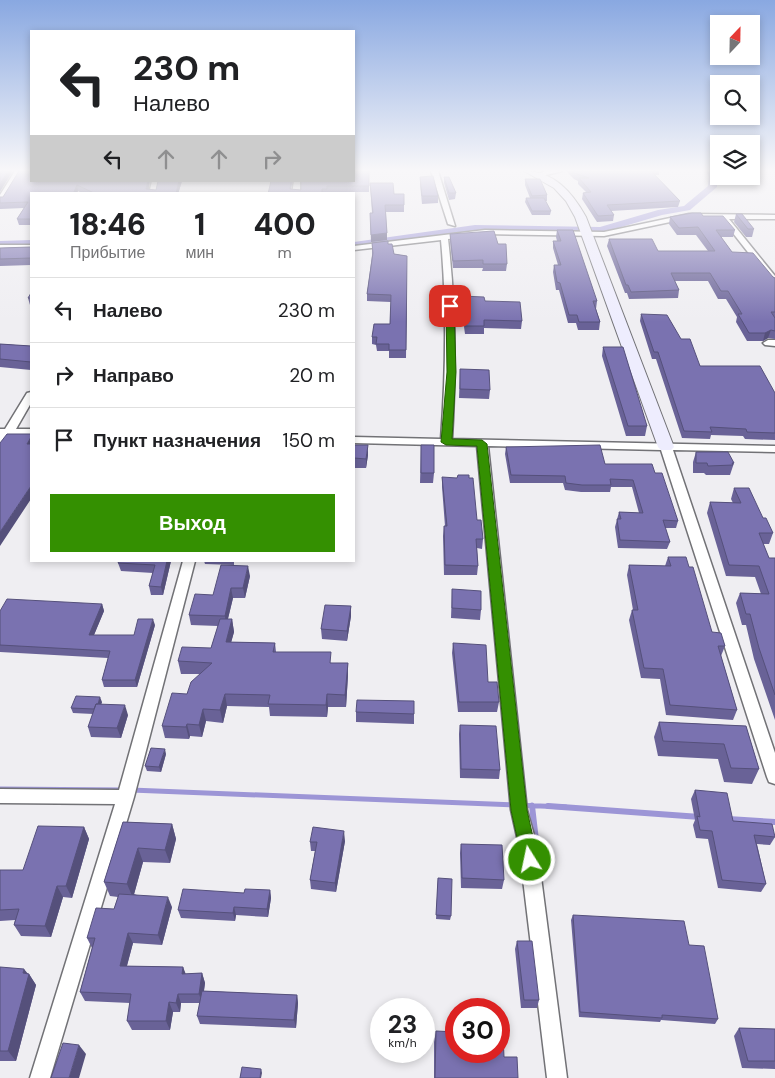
<!DOCTYPE html>
<html lang="ru">
<head>
<meta charset="utf-8">
<style>
  :root { --surface:#fff; --page:#f2f2f2; --text:#202124; --muted:#757577; --line:#e0e0e0; --accent:#349001 }
  body { margin:0; font-family:"DM Sans",sans-serif; background:var(--page); color:var(--text); height:100vh; display:flex; flex-direction:column; font-size:19px; white-space:nowrap }
  * { box-sizing:border-box; margin:0 }
  p { font-size:16px; color:var(--muted) }
  .icon { flex:none; width:28px; height:28px; fill:none; stroke:currentColor; stroke-width:2; stroke-linecap:round; stroke-linejoin:round }
  .map { position:relative; flex:1; overflow:hidden }
  .side { position:absolute; left:30px; top:192px; width:325px; height:370px; display:flex; flex-direction:column; background:var(--surface); border-radius:0px; box-shadow:0 2px 8px #0003 }
  .side>* { flex:none }
  .top-card { position:absolute; left:30px; top:30px; width:325px; height:152px; border-radius:0px; box-shadow:0 2px 8px #0003; background:#fff; color:var(--text); overflow:hidden }
  .needle { width:32px; rotate:22deg }
  .controls { position:absolute; left:710px; top:15px; display:grid; gap:10px }
  .controls a { display:grid; place-items:center; width:50px; height:50px; border-radius:0px; background:var(--surface); box-shadow:0 2px 8px #0003; font-size:25px }
  .speed { position:absolute; left:370px; top:998px; display:flex; gap:10px; font-size:25px; font-weight:700; text-align:center }
  .speed>* { display:grid; place-content:center; width:65px; height:65px; border-radius:50%; background:var(--surface); box-shadow:0 2px 8px #0003; line-height:1 }
  .speed small { font-size:12px; font-weight:400 }
  .speed .limit { border:8px solid #d22; background:#fff; color:#111 }
  .pin { position:absolute; display:grid; place-items:center; width:42px; height:42px; color:#fff; margin:-21px; border-radius:10px; box-shadow:0 2px 8px #0006 }
  .me { position:absolute; width:55px; margin:-28px; rotate:350deg; stroke-linejoin:round; filter:drop-shadow(0 0 4px #0008) }
  .turn { display:flex; align-items:center; gap:18px; height:105px; padding:0 20px; font-size:22px }
  .turn .icon { width:65px; height:65px; stroke-width:2.5 }
  .turn b { display:block; font-size:35px; line-height:42px }
  .lanes { display:flex; align-items:center; height:48px; padding:0 20px; background:#0003; justify-content:center; gap:25px; direction:ltr }
  .lanes .off { opacity:.35 }
  .eta { display:flex; justify-content:space-evenly; align-items:center; height:85px; text-align:center }
  .eta b { font-size:30px; font-weight:800; line-height:35px }
  .action { display:flex; gap:10px; margin-top:auto; padding:10px 20px }
  .action a { flex:1; height:58px; border-radius:0px; background:var(--accent); color:#fff; font-size:20px; font-weight:800; line-height:58px; text-align:center }
  ul { padding:0; list-style:none }
  li { display:flex; align-items:center; gap:15px; height:65px; padding:0 20px; border-top:1px solid var(--line) }
  li div { flex:1 }
  li b { display:block; font-size:19px }
  li em { font-style:normal }
  .map>svg:first-child { display:block }
  .lines { fill:none; stroke-linecap:round; stroke-linejoin:round }
  .stream-far1 { stroke:#9c95d6; stroke-width:5 }
  .stream { stroke:#9c95d6; stroke-width:6 }
  .canal { fill:#9c95d6; fill-rule:evenodd }
  .street-casing { stroke:#727276; stroke-width:3 }
  .secondary-casing { stroke:#727276; stroke-width:2 }
  .street { fill:#fff; fill-rule:evenodd }
  .secondary { fill:#eeedfe; fill-rule:evenodd }
  .wall { fill:#696297 }
  .shaded-wall { fill:#55507b }
  .building { fill:#7a72b0; stroke:#55507b }
  .route { fill:#349001; stroke:#225e01 }
</style>
</head>
<body>
<div class="map">
<svg width="775" height="1078" viewBox="0 0 775 1078">
  <rect width="100%" height="100%" fill="#efeef2"/>
  <g class="lines">
    <!-- stream-far1 -->
    <path class="stream-far1" d="M0 789 124 790
      M131 790 566 807
      M532 805V807"/>
    <!-- stream -->
    <path class="stream" d="M532 806 537 849
      M548 806 700 817
      M728 819 775 822"/>
    <!-- canal -->
    <path class="canal" d="M706 171H715L717 177V187L690 210 662 215 601 233 475 231 354 248V242L475 225 600 227 658 210 684 206 708 186 709 177Z
      M31 240V246L0 247V241Z"/>
    <!-- street casing -->
    <g class="street-casing">
      <path id="street" d="M15 171H22L3 202H0V195Z
        M431 171H438L455 226 448 224Z
        M546 171H562L538 177 535 175Z
        M152 181H159L156 194H149Z
        M294 181H300V194H292Z
        M689 214 775 215V219H729L775 276V284L772 283 722 219 689 218 604 236 485 234 448 239C456 306 456 372 452 439L775 446V452L673 450 775 753V784L769 782 767 777 661 450 488 446 527 810 537 846 567 1078H547L519 846 511 810 477 446 354 443V437L441 439C446 372 447 306 441 240L354 250V246L485 230 604 232Z
        M0 245H31V249H0Z
        M768 340H775V346L765 345 763 343Z
        M31 392V403L16 429H31V435H12L4 448 0 449V429H5L27 393Z
        M183 561H195L134 797 50 1078H30L115 804 0 803V789L119 790Z"/>
    </g>
    <!-- secondary casing -->
    <g class="secondary-casing">
      <path id="secondary" d="M524 171C554 171 572 192 586 217L674 447 671 450H661L658 447 575 217 566 201 554 188Z"/>
    </g>
    <!-- street -->
    <use href="#street" class="street"/>
    <!-- secondary -->
    <use href="#secondary" class="secondary"/>
  </g>
  <!-- wall -->
  <path class="wall" d="M19 171 149 190H156L158 181H182L178 194H84L78 191 31 194V225H19L17 219 24 208 0 209V197H3Z
    M369 171V192H328L327 194H268L293 181 291 189 301 190Z
    M566 171H659V175H655L680 201 678 207 611 211 614 215 613 221 597 222 582 199 583 193 586 192 578 184V181L574 179Z
    M420 177 438 196V203L422 204 420 184Z
    M444 177 456 193 455 199 449 200 444 183Z
    M525 179 547 195V201H545L551 211 550 215H532L525 202 526 198H530L525 185Z
    M370 183 394 194 404 205V212H386L387 240 371 242 370 213H372Z
    M736 214 754 229 752 237H746L734 222Z
    M703 216 735 230 733 237H721L732 252 775 278V339L768 338 763 341H747L736 322 737 317 726 299H718L708 281H675L679 290 678 298 629 299 627 293H625L607 246 609 239 658 251H708L696 235H677L669 224 670 217Z
    M557 230 597 301 596 309 600 322 599 330H578L576 323H568L559 290H556L553 272 554 265H558L553 248V241H557L556 237Z
    M450 234 498 244 507 264 506 271H482L483 268H453L450 241Z
    M372 243 388 244 394 254 407 256 406 358H389V351H377L376 345 372 344V337L390 324 391 302 367 301V294L372 255Z
    M31 247V265L0 266V248Z
    M31 293V305H30L28 298Z
    M462 296 485 301 522 321 521 329 484 328V334H465L461 305Z
    M641 314 681 339 700 366 775 393V440L745 439 743 436 711 435 710 439 682 438 656 359H652L640 321Z
    M0 344 31 346V370L0 367Z
    M603 347 647 426 645 436H626L602 356Z
    M460 369 490 390 489 399 459 398Z
    M354 445 368 455 366 468H354Z
    M421 445 434 473 433 483H420Z
    M506 447 605 464 655 473 678 521 676 528H665L670 542 667 549 618 548 615 527 619 512 639 513 632 487H611L610 492H581L565 490 563 483H510L505 454Z
    M696 452 734 463 730 475H706L704 473H693V462Z
    M442 477 477 520 483 539 482 549 477 548 478 566 477 575H444L443 536 444 526H445L442 487Z
    M734 488 763 518 773 533 769 544H763L769 558H775V720L754 659 746 625H742L736 603 740 593 761 594 755 577 726 576 707 513 710 502 733 503 731 499Z
    M668 557 712 632 725 646 721 656 737 710 733 720 666 715 660 679 641 678 629 620 632 610H633L627 575 629 565 665 566Z
    M119 561H171L163 595H151L149 586 153 573 121 571 118 563Z
    M204 561H234V565L205 564Z
    M250 576 245 598H233L228 619H232L234 632 231 642 275 643 276 652 332 663H348V675L346 707H328L327 717 270 716 269 707 227 706 223 723 206 721 202 737 190 736 189 739 165 738 162 726 187 694 200 674H181L178 661 211 648 218 626 191 625 189 615 213 595Z
    M452 589 481 610 480 620 451 618Z
    M102 604 104 611 94 635H134L155 625 137 687H104L102 680 108 658 0 652V611Z
    M351 606V616L347 641 322 639 321 629Z
    M453 643 488 682 499 702 497 712H458L452 653Z
    M414 701V724L356 722V712Z
    M102 702 101 704 128 715 121 738 91 737 88 727 93 714 73 713 71 708Z
    M659 722 746 726 759 769 752 784 724 782 718 759 658 756 654 737Z
    M460 725 500 770 499 779 460 778 459 734Z
    M166 754 161 772 147 771 145 766Z
    M695 790 733 821 775 837 770 845 757 844 766 884 761 892 718 888 708 839 696 838 693 825 695 820 691 799Z
    M123 822 172 824 176 839 170 863 143 862 134 894 172 907 162 945 133 943 127 966 183 967 185 974 202 973 205 983 204 991 297 995 298 1003 296 1028 200 1024 197 1016 200 1003H181L180 1012H173L170 1030H132L127 1021 130 1003 85 1001 80 992 92 948 87 938 114 909 118 897 110 896 104 882Z
    M84 827 89 839 72 898 63 897 51 937 21 936 14 925 15 920 0 921V870H23Z
    M345 841 336 892 311 889 310 880 315 851H311L310 842Z
    M461 844 504 880 502 889 461 888 460 853Z
    M438 878 451 916 450 920 436 919Z
    M270 890 271 898 268 917 236 915 235 921 181 918 178 910 244 893Z
    M573 915 689 945 718 1019 715 1024 661 1020 660 1022 579 1017 571 920Z
    M517 941 539 1000 537 1008H521L515 949Z
    M0 967 29 974 36 985 16 1061H0Z
    M739 1028 775 1029V1069L742 1068 734 1036Z
    M436 1031 504 1057 518 1078H434V1042Z"/>
  <!-- shaded-wall -->
  <path class="shaded-wall" d="M8 171H13L0 192V184Z
    M148 181H150L148 194 146 189Z
    M179 181H182L178 194H176Z
    M77 185 78 191 77 194H73Z
    M387 233V240L371 242V235Z
    M771 330 768 338 763 341 765 333Z
    M31 437V450L27 444Z
    M368 445V455L366 468V459Z
    M31 486V499L0 546V532Z
    M167 561H171L163 595 161 587Z
    M248 566 250 576 245 598 243 588Z
    M231 588 233 598 226 626 225 616Z
    M102 604 104 611 91 642 89 635Z
    M351 606V616L347 641V631Z
    M153 619 155 625 137 687 135 680Z
    M232 619 234 632 228 654 226 642Z
    M348 663V675L346 707 345 695Z
    M225 694 227 706 223 723 220 710Z
    M327 694 328 707 327 717 326 705Z
    M100 697 102 702 98 714 96 709Z
    M125 705 128 715 121 738 117 728Z
    M203 709 206 721 202 737 199 725Z
    M187 724 190 736 189 739 186 727Z
    M165 749 166 754 161 772 159 767Z
    M172 824 176 839 170 863 165 850Z
    M84 827 89 839 72 898 66 886Z
    M344 831 345 841 336 892 335 883Z
    M138 848 143 862 133 898 127 884Z
    M57 886 63 897 51 937 45 926Z
    M270 890 271 898 268 917 267 909Z
    M168 897 172 907 162 945 158 935Z
    M234 907 236 915 235 921 233 913Z
    M128 933 133 943 124 976 120 966Z
    M183 967 187 977 182 974Z
    M24 969 29 975V974L36 985 16 1061 8 1051 23 973Z
    M202 973 205 983 202 1003 199 994Z
    M178 994 181 1003 180 1012 176 1003Z
    M297 995 298 1003 296 1028 294 1020Z
    M169 1002 173 1012 170 1030 166 1021Z
    M79 1045 86 1054 79 1078H69Z
    M261 1069 262 1073 261 1078H260Z"/>
  <!-- building -->
  <path class="building" d="M0 171H8L0 184Z
    M19 171H31V181H148L146 189 156 190 158 181H179L176 194H94V193L77 185 73 194H31V219H17L28 202 0 203V197H3Z
    M354 171H369V186H327V189H322V194H268L271 181H291L290 189 301 190V181H354Z
    M572 171H651L680 201 607 205 614 215 598 216 583 193 591 192 579 178H589L574 173Z
    M433 176 438 196H422L420 177Z
    M444 177H449L456 193H449Z
    M525 179H540L547 195 532 196Z
    M370 183H393L394 194H404V205H385L387 233 371 235 370 213H373Z
    M526 198H544L551 211H532Z
    M692 213H701L703 216H723L735 230H716L732 252 753 253 773 277 775 278V312H771L775 318V331L771 330 765 333H749L738 314H742L728 291H721L710 273H671L679 290 631 292 628 285H626L609 239H652L658 251H715L698 227 679 228 670 217Z
    M736 214H742L754 229H748Z
    M557 230H573L597 301H593L600 322H579L577 315H569L560 283 557 282 554 265H561L553 241H561Z
    M494 231 498 244H506L507 264H483V260L453 261 450 234Z
    M388 241V244H392L394 254 407 256 406 350H389V344H376L377 337H372L374 324H390L391 295 367 294 373 253 372 243Z
    M31 247V258L0 259V248Z
    M31 293V298H28Z
    M462 296 484 297 485 301 520 302 522 321 484 320V326H465Z
    M641 314 667 315 681 339H690L700 366H760L775 393V433L747 432 746 429 710 427 712 432 684 431 658 352H654Z
    M0 344 31 346V362L0 359Z
    M603 347H623L647 426H628Z
    M460 369 489 370 490 390 460 389Z
    M7 434H31V437L27 444H31V486L0 532V443Z
    M354 445H368L366 459 354 458Z
    M421 445H434V473H421Z
    M600 445 605 464H652L655 473H662L678 521 663 520 670 542 620 540 617 519H621L619 512 643 513 633 480 610 479 611 485H582L566 483 565 476 511 475 506 447Z
    M696 452H728L734 463H732L733 465 708 466 707 463H696Z
    M458 475H469V478H473L477 520H481L483 539H476L478 566 445 565 444 526H447L442 477 457 478Z
    M734 488H749L763 518H766L773 533H759L769 558H775V695L759 648 750 614H746L740 593 769 594 759 566 729 565 710 502 741 503Z
    M668 557H686L689 567H693L712 632 721 633 725 646H718L737 710 670 705 663 669 644 668 632 610H638L629 565 671 566Z
    M119 561H167L161 587 149 586 155 565 118 563Z
    M221 565 248 566 243 588H231L225 616 189 615 195 594 213 595Z
    M452 589 481 591V610L452 608Z
    M7 599 102 604 89 635H134L138 619H153L135 680H102L110 651 0 645V611Z
    M325 605 351 606 347 631 321 629Z
    M220 619H232L226 642 275 643 273 652H331L330 663H348L345 695 327 694 326 705 268 704 270 695 225 694 220 710 203 709 199 725 187 724 186 727 162 726 172 693 187 694 191 682 212 663 178 661 182 647 211 648Z
    M453 643 486 645 488 682H497L499 702H459Z
    M76 696 100 697 98 704H96L94 709 71 708Z
    M357 700 414 701V714L356 712Z
    M96 704 125 705 117 728 88 727Z
    M659 722 746 726 759 769 731 768 724 744 663 741Z
    M460 725 496 726 500 770 461 769Z
    M151 748 165 749 159 767 145 766Z
    M695 790 727 793 733 821 772 824 775 837 754 835 766 884 722 880 712 831 700 830 697 816 700 817Z
    M123 822 172 824 165 850 138 848 127 884 104 882Z
    M38 826 84 827 66 886H57L45 926 14 925 19 909 0 910V870H23Z
    M313 827 344 831 335 883 310 880 317 842H310Z
    M461 844 502 845 504 880 462 878Z
    M438 878 452 879 451 916 436 915Z
    M183 889 244 893 245 889 270 890 267 909 234 907 233 913 178 910Z
    M119 894 168 897 158 935 128 933 120 966 183 967 182 974 202 973 199 994H178L176 1003 169 1002 166 1021H127L131 994 80 992 95 938H87L96 908 114 909Z
    M573 915 684 921 689 945 704 946 718 1019 662 1015V1018L580 1012Z
    M517 941H532L539 1000H524Z
    M0 967 24 969 23 973 29 974 8 1051H0Z
    M202 991 297 995 294 1020 197 1016Z
    M739 1028 775 1029V1061H748Z
    M436 1031 456 1032V1051H499V1035H503L504 1057H517L518 1078H435Z
    M63 1043 79 1045 69 1078H51Z
    M242 1067 261 1069 260 1078H240Z"/>
  <!-- sky -->
  <linearGradient id="sky" x2="0" y2="1"><stop stop-color="#89a8e1"/><stop offset="0.53" stop-color="#f8f7f9"/><stop offset="1" stop-color="#f8f7f9" stop-opacity="0"/></linearGradient>
  <rect width="775" height="322" fill="url(#sky)"/>
  <!-- route -->
  <path class="route" d="M450 304 454 306 456 372 452 439 482 440 487 444 527 810 538 860 536 866 530 868 524 866 522 860 511 810 477 446 446 445 441 442 447 372 446 306Z"/>
</svg>
<div class="controls">
<a><svg class="needle" viewBox="-14 -14 28 28"><path d="M0-13l5 13h-10z" fill="#e53935"/><path d="M0 13l5-13h-10z" fill="#757577"/></svg></a>
<a><svg class="icon" aria-label="search" viewBox="0 0 24 24"><circle cx="10" cy="10" r="6"/><path d="M15 15l6 6"/></svg></a>
<a><svg class="icon" aria-label="layers" viewBox="0 0 24 24"><path d="M12 4l9 5-9 5-9-5zM3 14l9 5 9-5"/></svg></a>
</div>
<div class="speed"><div>23<small>km/h</small></div><div class="limit">30</div></div>
<div class="pin" style="left:450px;top:306px;background:#d93025"><svg class="icon" aria-label="arrive" viewBox="0 0 24 24"><path d="M6 21V4h12l-3 4 3 4H6"/></svg></div>
<svg class="me" style="left:530px;top:860px" viewBox="-20 -20 40 40"><circle r="17" fill="#349001" stroke="#fff" stroke-width="3"/><path d="M0-11L8 9 0 5-8 9z" fill="#fff"/></svg>
<div class="top-card">
<div class="turn"><svg class="icon" aria-label="left" viewBox="0 0 24 24"><path d="M17 20v-9H6M10 6l-5 5 5 5"/></svg><div><b>230 m</b>Налево</div></div>
<div class="lanes"><svg class="icon" aria-label="left" viewBox="0 0 24 24"><path d="M17 20v-9H6M10 6l-5 5 5 5"/></svg><svg class="icon off" aria-label="ahead" viewBox="0 0 24 24"><path d="M12 20V5M6 11l6-6 6 6"/></svg><svg class="icon off" aria-label="ahead" viewBox="0 0 24 24"><path d="M12 20V5M6 11l6-6 6 6"/></svg><svg class="icon off" aria-label="right" viewBox="0 0 24 24"><path d="M7 20v-9h11M14 6l5 5-5 5"/></svg></div>
</div>
<section class="side">
<div class="eta">
<div><b>18:46</b><p>Прибытие</p></div>
<div><b>1</b><p>мин</p></div>
<div><b>400</b><p>m</p></div>
</div>
<ul>
<li><svg class="icon" aria-label="left" viewBox="0 0 24 24"><path d="M17 20v-9H6M10 6l-5 5 5 5"/></svg><div><b>Налево</b></div><em>230 m</em></li>
<li><svg class="icon" aria-label="right" viewBox="0 0 24 24"><path d="M7 20v-9h11M14 6l5 5-5 5"/></svg><div><b>Направо</b></div><em>20 m</em></li>
<li><svg class="icon" aria-label="arrive" viewBox="0 0 24 24"><path d="M6 21V4h12l-3 4 3 4H6"/></svg><div><b>Пункт назначения</b></div><em>150 m</em></li>
</ul>
<div class="action"><a>Выход</a></div>
</section>
</div>
</body>
</html>
